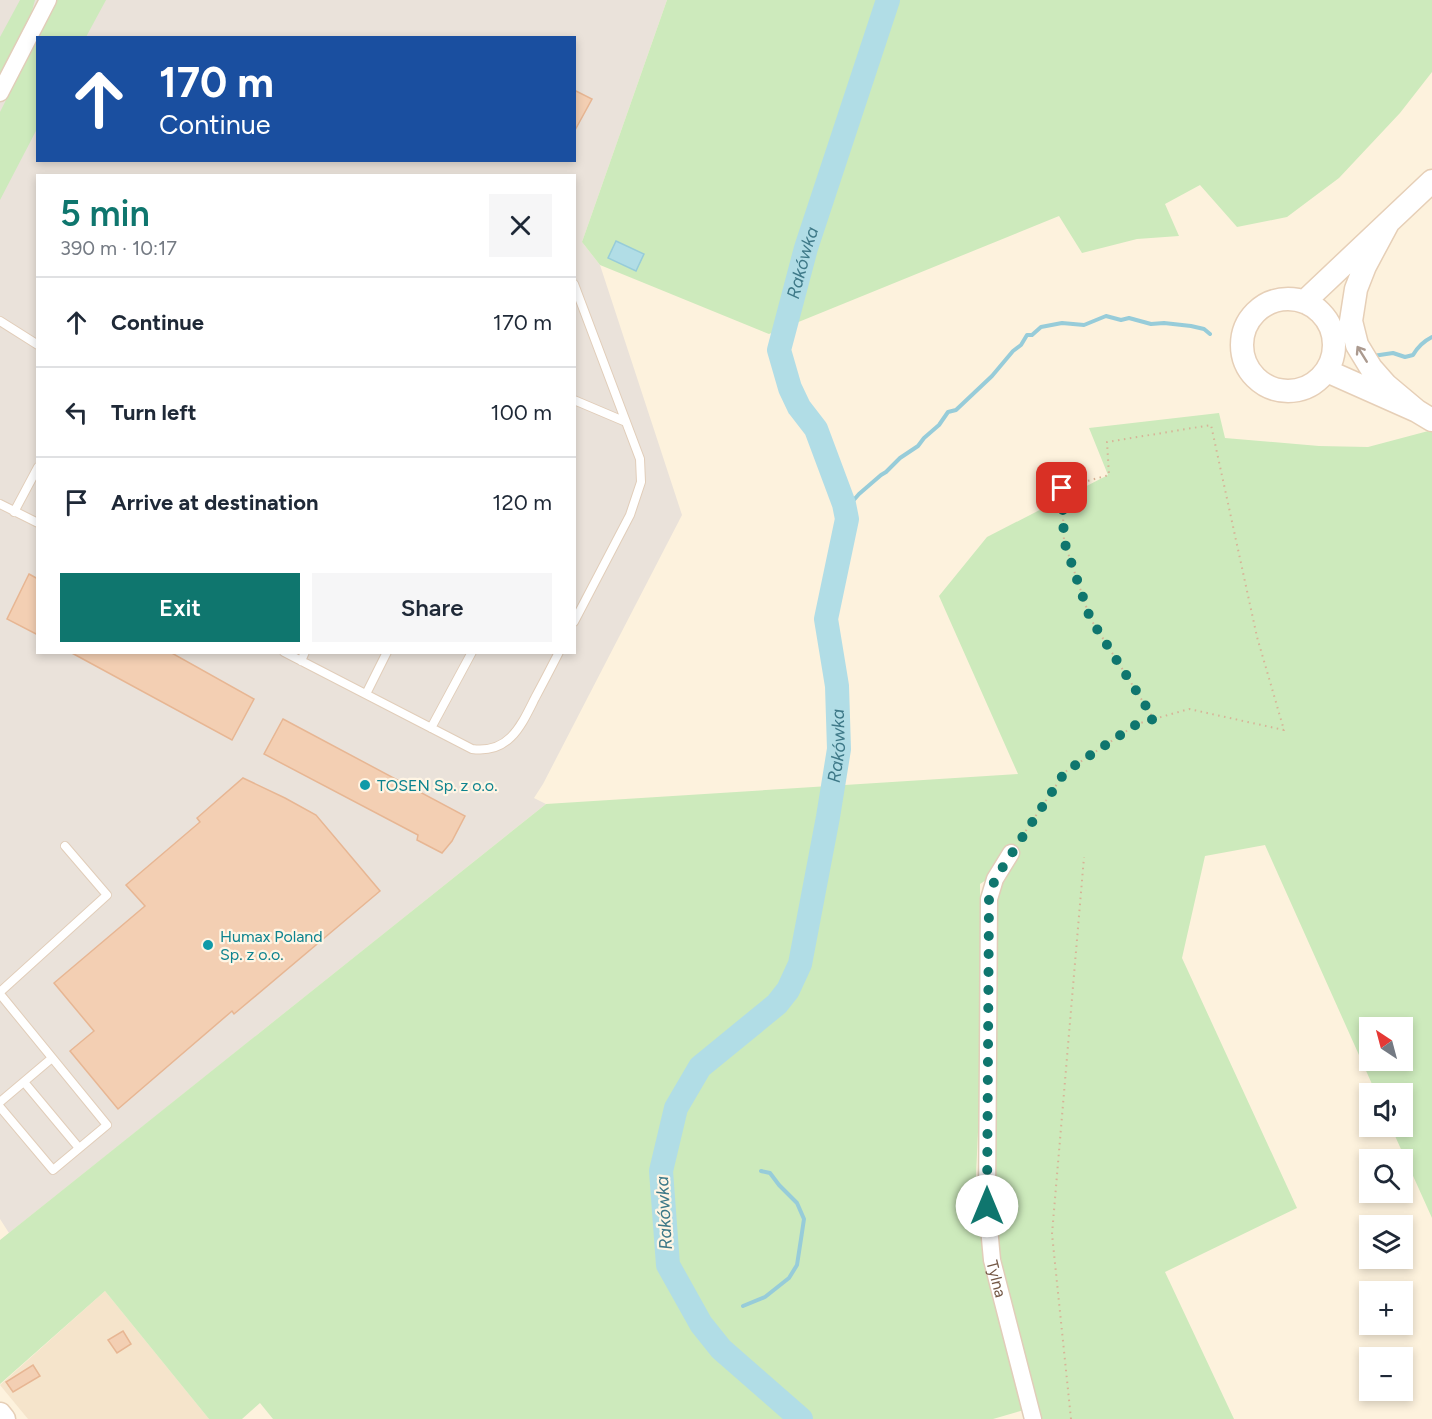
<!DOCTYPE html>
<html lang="en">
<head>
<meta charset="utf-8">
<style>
  :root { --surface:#fff; --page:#f6f6f7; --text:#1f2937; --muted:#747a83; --line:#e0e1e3; --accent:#0f766e }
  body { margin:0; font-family:Figtree,sans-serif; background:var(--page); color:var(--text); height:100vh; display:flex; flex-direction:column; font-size:22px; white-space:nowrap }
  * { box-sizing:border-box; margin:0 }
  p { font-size:20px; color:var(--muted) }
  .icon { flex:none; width:33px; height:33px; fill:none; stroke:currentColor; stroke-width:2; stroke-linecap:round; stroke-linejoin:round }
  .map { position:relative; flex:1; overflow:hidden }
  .sheet { position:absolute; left:36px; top:174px; width:540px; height:480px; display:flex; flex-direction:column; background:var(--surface); border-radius:0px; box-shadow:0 3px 9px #0003 }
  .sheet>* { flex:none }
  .guide { position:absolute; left:36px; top:36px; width:540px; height:126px; border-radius:0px; box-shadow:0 3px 9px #0003; background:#1a4fa0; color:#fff; overflow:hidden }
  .needle { width:39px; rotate:324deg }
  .fabs { position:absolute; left:1359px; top:1017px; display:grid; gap:12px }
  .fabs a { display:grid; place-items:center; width:54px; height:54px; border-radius:0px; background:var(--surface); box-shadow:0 3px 9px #0003; font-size:30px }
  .pin { position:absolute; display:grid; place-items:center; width:51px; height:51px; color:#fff; margin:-26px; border-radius:12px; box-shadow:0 3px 9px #0006 }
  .me { position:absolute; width:66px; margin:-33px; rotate:0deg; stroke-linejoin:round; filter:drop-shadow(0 0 4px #0008) }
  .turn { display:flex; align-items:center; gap:21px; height:126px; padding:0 24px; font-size:27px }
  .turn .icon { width:78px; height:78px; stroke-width:2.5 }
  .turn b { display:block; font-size:42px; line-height:51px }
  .round { display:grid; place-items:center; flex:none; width:63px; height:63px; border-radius:0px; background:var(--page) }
  .headline { display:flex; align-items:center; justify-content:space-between; height:102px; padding:0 24px }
  h1 { font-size:36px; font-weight:600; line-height:45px; color:var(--accent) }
  .cta { display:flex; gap:12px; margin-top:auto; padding:12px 24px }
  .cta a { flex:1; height:69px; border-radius:0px; background:var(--accent); color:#fff; font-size:24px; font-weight:600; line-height:69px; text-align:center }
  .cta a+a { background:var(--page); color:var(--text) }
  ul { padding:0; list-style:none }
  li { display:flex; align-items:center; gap:18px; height:90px; padding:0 24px; border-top:2px solid var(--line) }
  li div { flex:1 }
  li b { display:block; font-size:22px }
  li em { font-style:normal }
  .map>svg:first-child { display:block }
  .residential { fill:#f5e4cb }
  .industrial { fill:#eae2da; fill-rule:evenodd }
  .green { fill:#cdeabc; fill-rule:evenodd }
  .water { fill:#b1dde6; stroke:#97ccd9; stroke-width:1.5 }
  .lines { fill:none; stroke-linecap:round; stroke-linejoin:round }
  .stream { stroke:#97ccd9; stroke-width:4 }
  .river { stroke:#b1dde6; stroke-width:24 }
  .building { fill:#f3cfb3; stroke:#e7b693; stroke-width:1.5 }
  .lane-casing { stroke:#e1cdb9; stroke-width:10 }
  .street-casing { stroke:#e1cdb9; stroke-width:19 }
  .secondary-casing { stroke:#e6cfb7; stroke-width:25 }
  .path { stroke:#d7b397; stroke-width:2; stroke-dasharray:1.5 4.5; stroke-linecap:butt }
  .lane { stroke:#fff; stroke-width:8 }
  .street { stroke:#fff; stroke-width:16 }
  .secondary { stroke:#fff; stroke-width:22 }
  .oneway { stroke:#ab9a8f }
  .route { stroke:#0f766e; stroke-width:10; stroke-dasharray:0 18 }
  .culture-dot { fill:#0f9aa8; stroke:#fff5e4; stroke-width:2 }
  .labels { text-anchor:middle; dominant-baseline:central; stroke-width:4.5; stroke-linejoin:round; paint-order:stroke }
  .culture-label { font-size:16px; fill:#0d838f; stroke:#fff5e4; text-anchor:start }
  .street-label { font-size:16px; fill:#735745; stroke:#fff5e4 }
  .water-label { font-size:18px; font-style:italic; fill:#3e7988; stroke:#fff5e4 }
</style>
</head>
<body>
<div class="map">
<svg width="1432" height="1419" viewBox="0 0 1432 1419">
  <rect width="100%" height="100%" fill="#fdf2dd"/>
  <!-- residential -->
  <path class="residential" d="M105 1291 209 1419H28L0 1385Z"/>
  <!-- industrial -->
  <path class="industrial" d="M0 0H667L582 242 600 265 682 515 543 784 534 798 546 804 9 1233 0 1219ZM38 38H574V160H38ZM38 176H574V652H38Z"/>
  <!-- green -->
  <path class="green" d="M20 0H35L29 22 0 78V37Z
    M57 0H106L86 37 38 38Z
    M667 0H1432V72L1400 113 1339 178 1287 217 1237 227 1200 185 1165 204 1179 236 1137 239 1082 253 1059 216 769 334 600 265 582 242Z
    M37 38V129L0 200V112Z
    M1219 413 1225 438 1319 446 1368 447 1432 430V1218L1391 1127 1402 1126V1094L1376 1093 1265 845 1205 856 1182 958 1297 1208 1165 1272 1234 1419H1040L996 1238 993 1087 994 902 1006 875 1016 860 980 884 981 1067 975 1197 984 1255 1024 1410 993 1419H273L260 1403 242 1419H209L105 1291 0 1384V1240L546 804 1018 774 939 596 987 537 1108 475 1089 428ZM1370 1028H1402V1060H1370Z"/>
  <!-- water -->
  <path class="water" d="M616 241 644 254 636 271 608 258Z"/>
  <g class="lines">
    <!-- stream -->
    <path class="stream" d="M1373 356 1393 353 1405 357 1413 355C1417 348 1424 341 1432 337
      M845 510 859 494 881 475 886 472 900 458 918 446 924 438 939 425 948 412 956 410 992 376 1013 351 1021 345 1027 335H1032L1041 327 1062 323 1084 325 1106 316 1121 320 1129 318 1151 324 1164 323 1191 326 1204 329 1210 334
      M743 1306 765 1297 789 1278 797 1265 801 1239 804 1219 797 1203 779 1185 770 1173 761 1171"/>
    <!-- river -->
    <path class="river" id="s1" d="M801 1419 721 1349 701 1324 668 1265 661 1171 676 1108 700 1067 777 1004 788 990 800 964 828 817 839 749 837 686 826 619 847 519 844 504 816 429 799 407 790 388 779 350 806 248 888 0"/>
  </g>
  <!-- building -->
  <path class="building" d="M574 90 592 99 574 132Z
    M29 574 38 579V635L7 619Z
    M70 652H170L254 699 232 740Z
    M283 719 465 816 452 841 442 853 417 840 418 835 264 754Z
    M243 778 285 798 316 815 380 891 234 1014 232 1011 118 1109 70 1051 94 1031 54 983 145 906 126 885 200 822 197 818Z
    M123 1331 131 1344 117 1353 108 1340Z
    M33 1365 40 1376 13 1392 6 1382Z"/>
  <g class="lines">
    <!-- lane casing -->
    <g class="lane-casing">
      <path id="lane" d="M574 284 640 459 641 482 630 515 574 622
        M0 321 38 345
        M574 400 626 422
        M0 504 38 523
        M14 512 38 467
        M284 652 472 749C509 754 521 726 535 698 543 683 551 668 559 652
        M301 661 305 652
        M366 694 387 652
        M431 728 472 652
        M0 992 107 895 65 846
        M0 994 107 1125 53 1170 0 1107
        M24 1082 79 1148
        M0 1102 52 1058"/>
    </g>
    <!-- street casing -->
    <g class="street-casing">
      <g id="street">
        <path d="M0 93 48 0"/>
        <path id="s2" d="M1011 853 995 879 989 899 987 1206 992 1260 1033 1419"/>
      </g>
    </g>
    <!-- secondary casing -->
    <g class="secondary-casing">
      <path id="secondary" d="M1388 223 1365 266 1356 289 1351 321 1357 345 1371 368 1386 385 1417 411
        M1242 345a46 46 0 1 1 92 0a46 46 0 1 1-92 0Z
        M1304 302 1432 181
        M1327 371 1417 411 1432 420
        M0 1414 4 1419"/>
    </g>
    <!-- path -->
    <path class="path" d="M1019 841 1065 772 1137 724 1154 719 1090 618 1064 541 1062 488 1109 475 1107 442 1211 425 1257 637 1284 730 1189 709 1154 719
      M1071 1419 1052 1234 1084 857"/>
    <!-- lane -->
    <use href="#lane" class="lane"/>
    <!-- street -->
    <use href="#street" class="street"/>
    <!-- secondary -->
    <use href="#secondary" class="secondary"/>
  </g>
  <!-- one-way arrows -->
  <defs><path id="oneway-shaft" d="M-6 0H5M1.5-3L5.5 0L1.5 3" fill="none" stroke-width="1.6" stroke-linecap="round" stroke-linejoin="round" transform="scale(1.5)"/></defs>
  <use class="oneway" href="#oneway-shaft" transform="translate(1362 354) rotate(-122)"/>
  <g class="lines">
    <!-- route -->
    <path class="route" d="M987 1206 989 898 995 879 1065 772 1137 724 1154 719 1090 618 1064 541 1062 488"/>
  </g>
  <!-- markers -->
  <g class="culture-dot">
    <circle cx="365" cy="785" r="6"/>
    <circle cx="208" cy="945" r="6"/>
  </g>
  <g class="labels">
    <!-- culture labels -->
    <g class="culture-label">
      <text x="377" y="785">TOSEN Sp. z o.o.</text>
      <text x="220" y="936">Humax Poland<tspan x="220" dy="18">Sp. z o.o.</tspan></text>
    </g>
    <!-- street labels -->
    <g class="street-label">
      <text stroke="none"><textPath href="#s2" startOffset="432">Tylna</textPath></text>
    </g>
    <!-- water labels -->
    <g class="water-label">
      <text stroke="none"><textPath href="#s1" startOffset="1284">Rakówka</textPath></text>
      <text stroke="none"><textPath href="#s1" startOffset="780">Rakówka</textPath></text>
      <text transform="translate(664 1213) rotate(-93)">Rakówka</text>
    </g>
  </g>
</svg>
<div class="fabs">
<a><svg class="needle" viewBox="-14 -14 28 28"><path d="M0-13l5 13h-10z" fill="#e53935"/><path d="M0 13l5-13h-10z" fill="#747a83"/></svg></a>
<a><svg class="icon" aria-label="sound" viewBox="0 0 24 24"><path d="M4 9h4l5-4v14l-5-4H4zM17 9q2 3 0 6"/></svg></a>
<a><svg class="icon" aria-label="search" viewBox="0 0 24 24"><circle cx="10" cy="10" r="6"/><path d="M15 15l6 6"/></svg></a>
<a><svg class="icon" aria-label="layers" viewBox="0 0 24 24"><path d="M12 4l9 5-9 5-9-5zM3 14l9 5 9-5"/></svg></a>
<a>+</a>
<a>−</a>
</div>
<div class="pin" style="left:1062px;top:488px;background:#d93025"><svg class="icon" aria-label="arrive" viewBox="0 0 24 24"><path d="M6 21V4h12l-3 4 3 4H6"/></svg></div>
<svg class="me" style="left:987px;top:1206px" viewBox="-20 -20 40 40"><circle r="19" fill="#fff"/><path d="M0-13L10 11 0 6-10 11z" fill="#0f766e"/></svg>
<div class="guide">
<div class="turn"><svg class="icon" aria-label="ahead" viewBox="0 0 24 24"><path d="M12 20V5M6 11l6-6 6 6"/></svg><div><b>170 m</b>Continue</div></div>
</div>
<section class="sheet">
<div class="headline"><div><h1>5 min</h1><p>390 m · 10:17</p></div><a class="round"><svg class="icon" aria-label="close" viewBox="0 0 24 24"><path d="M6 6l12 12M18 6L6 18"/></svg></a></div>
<ul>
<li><svg class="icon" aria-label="ahead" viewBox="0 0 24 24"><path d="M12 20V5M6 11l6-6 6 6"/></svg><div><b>Continue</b></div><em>170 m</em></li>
<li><svg class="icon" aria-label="left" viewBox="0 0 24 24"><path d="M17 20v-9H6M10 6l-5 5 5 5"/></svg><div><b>Turn left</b></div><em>100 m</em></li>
<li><svg class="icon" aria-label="arrive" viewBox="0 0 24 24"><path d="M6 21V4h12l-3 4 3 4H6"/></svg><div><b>Arrive at destination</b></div><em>120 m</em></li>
</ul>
<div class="cta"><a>Exit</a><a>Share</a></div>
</section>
</div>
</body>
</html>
